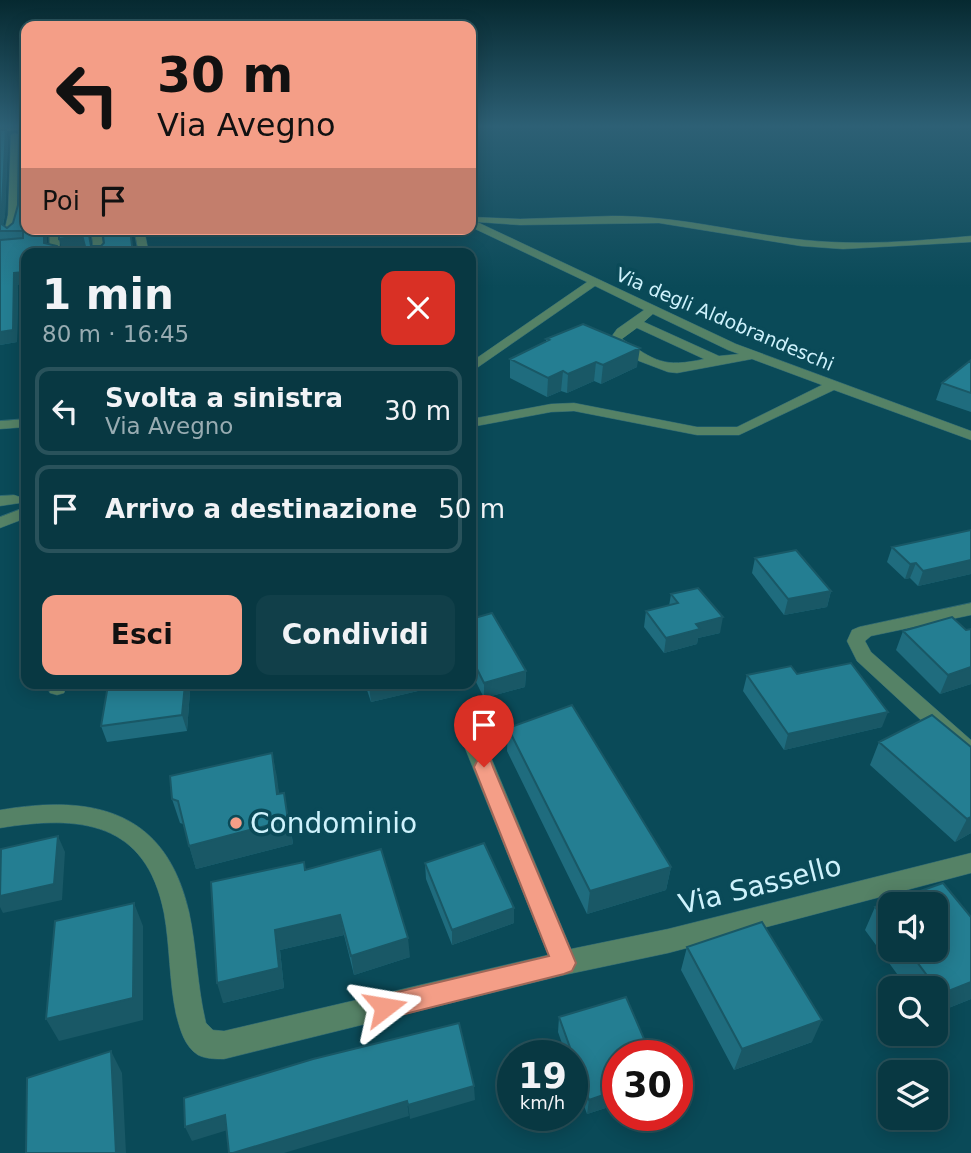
<!DOCTYPE html>
<html lang="it">
<head>
<meta charset="utf-8">
<style>
  :root { --surface:#083842; --page:#113f49; --text:#f1f3f6; --muted:#98acb2; --line:#29525b; --accent:#f49e87 }
  body { margin:0; font-family:"DejaVu Sans",sans-serif; background:var(--page); color:var(--text); height:100vh; display:flex; flex-direction:column; font-size:26px; white-space:nowrap }
  * { box-sizing:border-box; margin:0 }
  p { font-size:23px; color:var(--muted) }
  .icon { flex:none; width:38px; height:38px; fill:none; stroke:currentColor; stroke-width:2; stroke-linecap:round; stroke-linejoin:round }
  .map { position:relative; flex:1; overflow:hidden }
  .drawer { position:absolute; left:21px; top:248px; width:455px; height:441px; display:flex; flex-direction:column; background:var(--surface); border-radius:14px; box-shadow:0 4px 18px #0003,0 0 0 2px var(--line) }
  .drawer>* { flex:none }
  .hud { position:absolute; left:21px; top:21px; width:455px; height:214px; border-radius:14px; box-shadow:0 4px 18px #0003,0 0 0 2px var(--line); background:#f49e87; color:#111; overflow:hidden }
  .tools { position:absolute; left:878px; top:892px; display:grid; gap:14px }
  .tools a { display:grid; place-items:center; width:70px; height:70px; border-radius:14px; background:var(--surface); box-shadow:0 4px 18px #0003,0 0 0 2px var(--line); font-size:35px }
  .speed { position:absolute; left:497px; top:1040px; display:flex; gap:14px; font-size:35px; font-weight:700; text-align:center }
  .speed>* { display:grid; place-content:center; width:91px; height:91px; border-radius:50%; background:var(--surface); box-shadow:0 4px 18px #0003,0 0 0 2px var(--line); line-height:1 }
  .speed small { font-size:18px; font-weight:400 }
  .speed .limit { border:10px solid #d22; background:#fff; color:#111 }
  .pin { position:absolute; display:grid; place-items:center; width:60px; height:60px; color:#fff; margin:-72px -30px; border-radius:50% 50% 50% 0; rotate:-45deg; box-shadow:0 0 7px #0007 }
  .pin .icon { rotate:45deg }
  .me { position:absolute; width:77px; margin:-38px; rotate:76deg; stroke-linejoin:round; filter:drop-shadow(0 0 5px #0008) }
  .turn { display:flex; align-items:center; gap:24px; height:147px; padding:0 21px; font-size:32px }
  .turn .icon { width:91px; height:91px; stroke-width:2.5 }
  .turn b { display:block; font-size:49px; line-height:60px }
  .then { display:flex; align-items:center; height:66px; padding:0 21px; background:#0003; gap:14px; font-size:26px }
  .round { display:grid; place-items:center; flex:none; width:74px; height:74px; border-radius:14px; background:var(--page) }
  .head { display:flex; align-items:center; justify-content:space-between; height:119px; padding:0 21px }
  h1 { font-size:42px; font-weight:800; line-height:52px }
  .primary-button { display:flex; gap:14px; margin-top:auto; padding:14px 21px }
  .primary-button a { flex:1; height:80px; border-radius:14px; background:var(--accent); color:#111; font-size:28px; font-weight:800; line-height:80px; text-align:center }
  .primary-button a+a { background:var(--page); color:var(--text) }
  ul { padding:0; list-style:none }
  li { display:flex; align-items:center; gap:21px; height:88px; margin:0 14px 10px; padding:0 7px; border:4px solid var(--line); border-radius:14px }
  li div { flex:1 }
  li b { display:block; font-size:26px }
  li em { font-style:normal }
  .map>svg:first-child { display:block }
  .lines { fill:none; stroke-linecap:round; stroke-linejoin:round }
  .minor-casing { stroke:#2d6876; stroke-width:1 }
  .minor { fill:#558266; fill-rule:evenodd }
  .wall { fill:#1f6c7e; fill-rule:evenodd }
  .shaded-wall { fill:#195866 }
  .building { fill:#247e92; stroke:#195866; stroke-width:2 }
  .route { fill:#f49e87; stroke:#9f6758; stroke-width:2 }
  .poi-dot { fill:#f49e87; stroke:#0a4a58; stroke-width:2.5 }
  .labels { text-anchor:middle; dominant-baseline:central; stroke-width:7; stroke-linejoin:round; paint-order:stroke }
  .far-street-label { font-size:19px; fill:#cef2fc; stroke:#0a4a58 }
  .near-poi-label { font-size:28px; fill:#cef2fc; stroke:#0a4a58; text-anchor:start }
  .near-street-label { font-size:28px; fill:#cef2fc; stroke:#0a4a58 }
</style>
</head>
<body>
<div class="map">
<svg width="971" height="1153" viewBox="0 0 971 1153">
  <rect width="100%" height="100%" fill="#0a4a58"/>
  <g class="lines">
    <!-- minor casing -->
    <g class="minor-casing">
      <path id="minor" d="M26 126V129L0 131V127Z
        M15 133 19 135 18 215 14 233 9 236 4 233 8 215 11 135Z
        M612 216C682 216 738 233 804 240 860 246 916 241 971 236V242L843 249 801 246 659 223 520 225 477 222 736 344 971 431V440L834 390 739 435H697L574 411 551 412 471 427V419L551 404 574 403 697 427H737L822 385 752 359 677 373 668 372 639 361 609 340 617 329 644 310 595 286 471 372V362L587 282 471 227V217L520 219ZM653 314 728 350 739 354 719 356 644 322ZM637 328 704 359C663 368 656 361 622 339Z
        M49 229H59L60 254H50Z
        M91 229H101L104 254H94Z
        M134 229H144L149 254H139Z
        M26 419V427L0 429V421Z
        M14 495 20 497 22 500 20 503 0 506V496Z
        M26 507V518L0 528V517Z
        M971 603V615L871 636 865 641 871 652 971 740V761L963 759 857 661 847 641 852 630 859 627Z
        M47 684H67L64 693 57 695 50 693Z
        M474 735 482 737 485 743 571 949 668 929 971 853V873L668 953 564 975 224 1059C215 1059 206 1059 198 1055 184 1046 180 1029 176 1014 169 981 170 946 164 913 146 821 80 815 0 828V810C93 794 166 810 189 912 197 949 197 986 206 1023L213 1030 224 1031 548 955 463 743 466 737Z"/>
    </g>
    <!-- minor -->
    <use href="#minor" class="minor"/>
  </g>
  <!-- wall -->
  <path class="wall" d="M0 130 8 139 5 215 3 225 7 228 13 223 47 244 57 246 59 254H26L18 285 17 342 0 345Z
    M546 339 637 367 601 384 594 381 567 393 561 391 547 397 510 378V359L546 342Z
    M971 360V412L936 400 942 383Z
    M971 530V574L918 586 910 578 905 579 887 562 892 547Z
    M755 558 831 591 827 607 784 615 752 573Z
    M671 594 720 633 698 638 697 644 664 653 644 627 646 611 669 606Z
    M471 619 526 671 525 687 484 698 471 672Z
    M971 629V684L940 694 896 650 903 631 966 630Z
    M797 674 882 727 784 750 743 691 747 675Z
    M365 684H435V687L371 702Z
    M190 691 187 731 107 742 101 726Z
    M508 728 671 867 666 890 587 914 507 751Z
    M879 742 971 747V833L955 842 870 765Z
    M272 753 279 794 289 816 293 844 196 869 183 824 180 823 172 799Z
    M425 863 514 908V923L452 945 426 879Z
    M306 870 410 957 354 975 344 935 280 950 284 988 223 1003Z
    M943 883 971 917V999L936 1013V989H908L865 930 875 907ZM891 905H936V950H891Z
    M687 947 812 1042 734 1070 681 970Z
    M559 1017 618 1055V1104L587 1114 572 1073V1055H566L558 1032Z"/>
  <!-- shaded-wall -->
  <path class="shaded-wall" d="M6 130 8 139 5 215 1 232 0 228V214Z
    M44 229H47V254L44 243Z
    M82 235 85 246 62 250 59 239Z
    M26 272V284L18 285 17 342 0 345V332L14 273Z
    M640 348 637 367 601 384 603 365Z
    M596 362 594 381 567 393 568 374Z
    M563 371 561 391 547 397 548 378Z
    M971 560V574L918 586 923 571Z
    M916 563 910 578 905 579 910 564Z
    M831 591 827 607 784 615 788 599Z
    M723 617 720 633 698 638 697 644 664 653 666 638 696 624Z
    M971 667V684L940 694 948 675Z
    M526 671 525 687 484 698V683Z
    M185 684H188L190 691 187 731 182 715Z
    M377 684H435V687L371 702 369 686Z
    M888 712 882 727 784 750 788 734Z
    M272 753 277 777 282 818 277 794Z
    M284 793 293 844 196 869 189 846Z
    M971 817V833L955 842 967 819Z
    M58 836 65 852 62 900 3 913 0 907V896Z
    M671 867 666 890 587 914 590 891Z
    M134 903 143 926V1020L59 1041 46 1019Z
    M514 908V923L452 945V930Z
    M340 915 344 935 280 950 284 988 223 1003 217 983 275 930Z
    M408 938 410 957 354 975 351 956Z
    M971 982V999L936 1013V1003L941 994Z
    M822 1020 812 1042 734 1070 742 1049Z
    M111 1051 122 1073 126 1153H116Z
    M474 1086 475 1100 410 1119 408 1105Z
    M618 1090V1104L587 1114 589 1100Z
    M407 1101 409 1116 284 1153H233Z
    M225 1115 231 1129 192 1141 185 1127Z"/>
  <!-- building -->
  <path class="building" d="M26 128V229H44V243L57 246 58 254H26V272L14 273 13 330 0 332V240L23 238V231H0V223L7 228 13 223 18 205 19 129Z
    M0 130H6L2 204 0 214Z
    M59 229H88L91 246H101L104 243 102 229H130L133 254H87L82 235 59 239Z
    M583 324 640 348 603 365 596 362 568 374 563 371 548 378 510 359 549 340 546 339Z
    M971 360V393L942 383Z
    M971 530V560L923 571 916 563 910 564 892 547Z
    M796 550 831 591 788 599 755 558Z
    M698 588 723 617 696 624 700 629 666 638 646 611 678 603 671 594Z
    M492 613 526 671 484 683 471 657V619Z
    M952 617 966 630 971 629V667L948 675 903 631Z
    M851 663 888 712 788 734 747 675 791 666 797 674Z
    M185 684 182 715 101 726 108 685Z
    M572 705 671 867 590 891 508 728Z
    M932 715 971 747V817L967 819 879 742Z
    M272 753 277 794 284 793 288 820 189 846 178 801 172 799 170 776Z
    M58 836 54 884 0 896 1 849Z
    M484 843 514 908 452 930 425 863Z
    M381 849 408 938 351 956 340 915 275 930 279 968 217 983 211 882 304 862 305 870Z
    M943 883 971 917V982L941 994 908 950H936V905H891V927L875 907Z
    M134 903 133 998 46 1019 55 921Z
    M762 922 822 1020 742 1049 687 947Z
    M626 997 651 1055H618V1090L589 1100 559 1017Z
    M459 1023 474 1086 408 1105 407 1101 233 1153H229L225 1115 185 1127 184 1098 313 1059Z
    M111 1051 116 1153H26L27 1078Z"/>
  <!-- sky -->
  <linearGradient id="sky" x2="0" y2="1"><stop stop-color="#062930"/><stop offset="0.44" stop-color="#2d6075"/><stop offset="1" stop-color="#2d6075" stop-opacity="0"/></linearGradient>
  <rect width="971" height="287" fill="url(#sky)"/>
  <!-- route -->
  <path class="route" d="M484 759 491 761 493 767 576 963 572 971 564 974 385 1019 376 1015 372 1007 376 998 385 995 549 956 474 767 477 761Z"/>
  <!-- markers -->
  <circle class="poi-dot" cx="236" cy="823" r="7"/>
  <g class="labels">
    <!-- far-street labels -->
    <g class="far-street-label">
      <text transform="translate(725 319) rotate(23)">Via degli Aldobrandeschi</text>
    </g>
    <!-- near-poi labels -->
    <g class="near-poi-label">
      <text x="250" y="823">Condominio</text>
    </g>
    <!-- near-street labels -->
    <g class="near-street-label">
      <text transform="translate(760 885) rotate(-14)">Via Sassello</text>
    </g>
  </g>
</svg>
<div class="tools">
<a><svg class="icon" aria-label="sound" viewBox="0 0 24 24"><path d="M4 9h4l5-4v14l-5-4H4zM17 9q2 3 0 6"/></svg></a>
<a><svg class="icon" aria-label="search" viewBox="0 0 24 24"><circle cx="10" cy="10" r="6"/><path d="M15 15l6 6"/></svg></a>
<a><svg class="icon" aria-label="layers" viewBox="0 0 24 24"><path d="M12 4l9 5-9 5-9-5zM3 14l9 5 9-5"/></svg></a>
</div>
<div class="speed"><div>19<small>km/h</small></div><div class="limit">30</div></div>
<div class="pin" style="left:484px;top:767px;background:#d93025"><svg class="icon" aria-label="arrive" viewBox="0 0 24 24"><path d="M6 21V4h12l-3 4 3 4H6"/></svg></div>
<svg class="me" style="left:385px;top:1007px" viewBox="-20 -20 40 40"><path d="M0-17L14 15 0 8-14 15z" fill="#f49e87" stroke="#fff" stroke-width="4"/></svg>
<div class="hud">
<div class="turn"><svg class="icon" aria-label="left" viewBox="0 0 24 24"><path d="M17 20v-9H6M10 6l-5 5 5 5"/></svg><div><b>30 m</b>Via Avegno</div></div>
<div class="then">Poi<svg class="icon" aria-label="arrive" viewBox="0 0 24 24"><path d="M6 21V4h12l-3 4 3 4H6"/></svg></div>
</div>
<section class="drawer">
<div class="head"><div><h1>1 min</h1><p>80 m · 16:45</p></div><a class="round" style="background:#d93025;color:#fff"><svg class="icon" aria-label="close" viewBox="0 0 24 24"><path d="M6 6l12 12M18 6L6 18"/></svg></a></div>
<ul>
<li><svg class="icon" aria-label="left" viewBox="0 0 24 24"><path d="M17 20v-9H6M10 6l-5 5 5 5"/></svg><div><b>Svolta a sinistra</b><p>Via Avegno</p></div><em>30 m</em></li>
<li><svg class="icon" aria-label="arrive" viewBox="0 0 24 24"><path d="M6 21V4h12l-3 4 3 4H6"/></svg><div><b>Arrivo a destinazione</b></div><em>50 m</em></li>
</ul>
<div class="primary-button"><a>Esci</a><a>Condividi</a></div>
</section>
</div>
</body>
</html>
